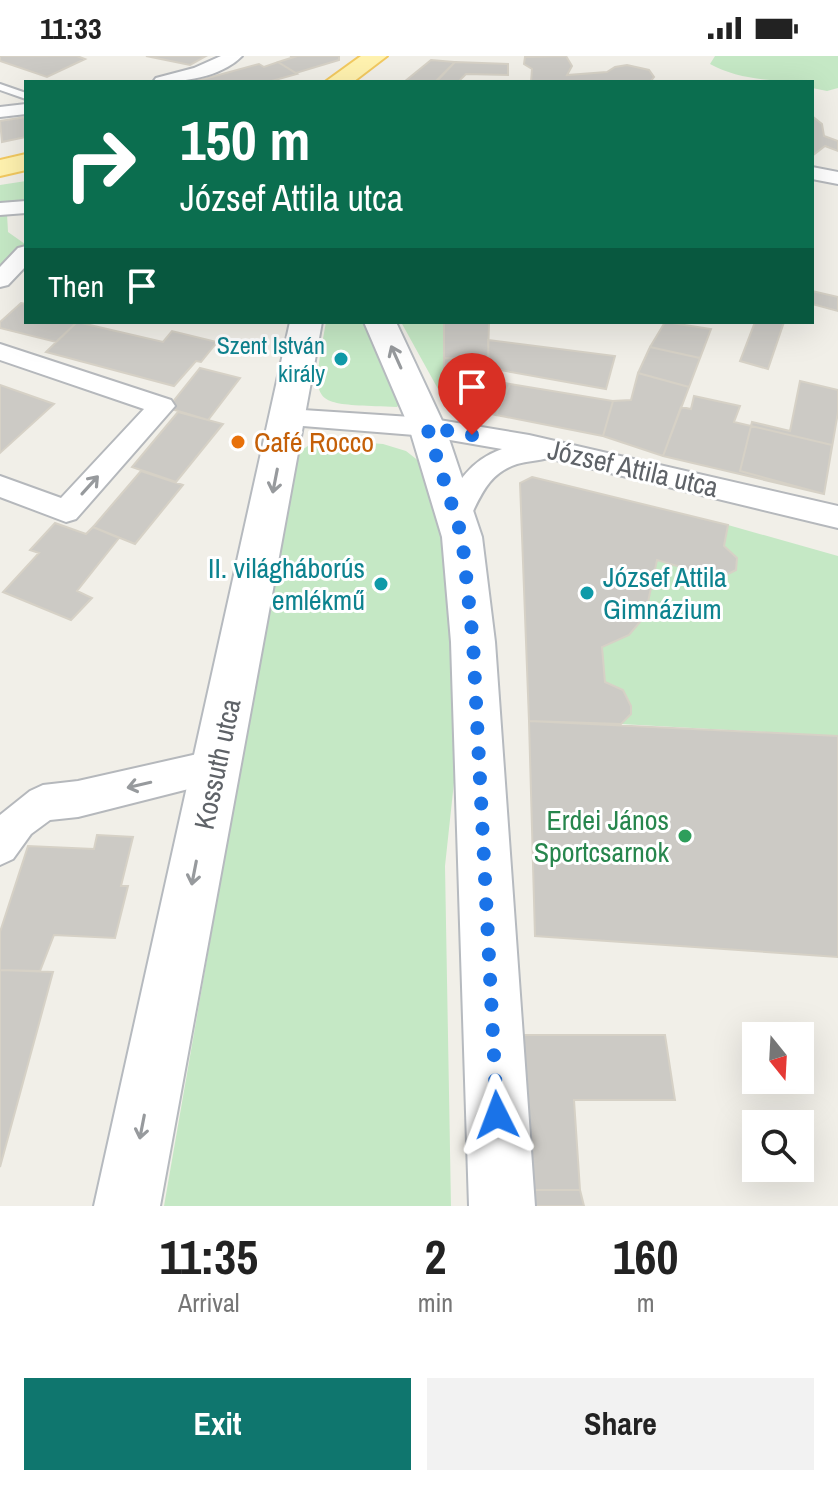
<!DOCTYPE html>
<html lang="en">
<head>
<meta charset="utf-8">
<style>
  :root { --surface:#fff; --page:#f2f2f2; --text:#222; --muted:#767676; --accent:#0f766e }
  body { margin:0; font-family:"Archivo Narrow",sans-serif; background:var(--page); color:var(--text); height:100vh; display:flex; flex-direction:column; font-size:30px; white-space:nowrap }
  * { box-sizing:border-box; margin:0 }
  p { font-size:26px; color:var(--muted) }
  .icon { flex:none; width:44px; height:44px; fill:none; stroke:currentColor; stroke-width:2; stroke-linecap:round; stroke-linejoin:round }
  .map { position:relative; height:1150px; overflow:hidden }
  .drawer { display:flex; flex-direction:column; background:var(--surface); flex:1 }
  .drawer>* { flex:none }
  .banner { position:absolute; left:24px; top:24px; width:790px; height:244px; border-radius:0px; box-shadow:0 8px 32px #0002; background:#0b6e4f; color:#fff; overflow:hidden }
  .needle { width:52px; rotate:162deg }
  .fabs { position:absolute; left:742px; top:966px; display:grid; gap:16px }
  .fabs a { display:grid; place-items:center; width:72px; height:72px; border-radius:0px; background:var(--surface); box-shadow:0 8px 32px #0002; font-size:40px }
  .pin { position:absolute; display:grid; place-items:center; width:68px; height:68px; color:#fff; margin:-82px -34px; border-radius:50% 50% 50% 0; rotate:-45deg; box-shadow:0 0 8px #0007 }
  .pin .icon { rotate:45deg }
  .me { position:absolute; width:88px; margin:-44px; rotate:357deg; stroke-linejoin:round; filter:drop-shadow(0 0 6px #0008) }
  .turn { display:flex; align-items:center; gap:28px; height:168px; padding:0 24px; font-size:36px }
  .turn .icon { width:104px; height:104px; stroke-width:2.5 }
  .turn b { display:block; font-size:56px; line-height:68px }
  .then { display:flex; align-items:center; height:76px; padding:0 24px; background:#0003; gap:16px; font-size:30px }
  .eta { display:flex; justify-content:space-evenly; align-items:center; height:136px; text-align:center }
  .eta b { font-size:48px; font-weight:800; line-height:56px }
  .action { display:flex; gap:16px; margin-top:auto; padding:16px 24px }
  .action a { flex:1; height:92px; border-radius:0px; background:var(--accent); color:#fff; font-size:32px; font-weight:800; line-height:92px; text-align:center }
  .action a+a { background:var(--page); color:var(--text) }
  .status { display:flex; justify-content:space-between; align-items:center; height:56px; padding:0 40px; background:var(--surface); direction:ltr }
  .status svg { height:22px; fill:currentColor }
  .map>svg:first-child { display:block }
  .green { fill:#c5e8c5 }
  .building { fill:#cccac5; stroke:#d6d1c6; stroke-width:2 }
  .lines { fill:none; stroke-linecap:round; stroke-linejoin:round }
  .lane-casing { stroke:#b5b8bc; stroke-width:4 }
  .street-casing { stroke:#b5b8bc; stroke-width:4 }
  .secondary-casing { stroke:#b6babf; stroke-width:4 }
  .primary-casing { stroke:#f2c960; stroke-width:4 }
  .lane { fill:#fff; fill-rule:evenodd }
  .street { fill:#fff; fill-rule:evenodd }
  .secondary { fill:#fff; fill-rule:evenodd }
  .primary { fill:#fff2af; fill-rule:evenodd }
  .oneway { stroke:#979a9d }
  .route { stroke:#1a73e8; stroke-width:14; stroke-dasharray:0 25.2 }
  .culture-dot { fill:#0f9aa8; stroke:#fff; stroke-width:3 }
  .food-dot { fill:#e8710a; stroke:#fff; stroke-width:3 }
  .leisure-dot { fill:#2e9e5b; stroke:#fff; stroke-width:3 }
  .labels { text-anchor:middle; dominant-baseline:central; stroke-width:6; stroke-linejoin:round; paint-order:stroke }
  .far-culture-label { font-size:24px; fill:#0d838f; stroke:#fff; text-anchor:end }
  .food-label { font-size:28px; fill:#c56008; stroke:#fff; text-anchor:start }
  .street-label { font-size:28px; fill:#5f6368; stroke:#fff }
  .culture-label { font-size:28px; fill:#0d838f; stroke:#fff; text-anchor:end }
  .leisure-label { font-size:28px; fill:#27864d; stroke:#fff; text-anchor:end }
</style>
</head>
<body>
<div class="status"><b>11:33</b><svg viewBox="0 0 49 12"><path d="M0 12V9h3v3zM5 12V6h3v6zM10 12V3h3v9zM15 12V0h3v12zM26 1h20v11H26zM47 4h2v5h-2z"/></svg></div>
<div class="map">
<svg width="838" height="1150" viewBox="0 0 838 1150">
  <rect width="100%" height="100%" fill="#f1efe8"/>
  <!-- green -->
  <path class="green" d="M715 0H838V32L827 35 812 32V26C780 26 738 24 710 8Z
    M26 125V144L7 158 8 176 25 188 26 193 6 211H0V129Z
    M326 266H370L402 345 397 351C310 347 310 354 326 266Z
    M401 266H465L466 351 443 342Z
    M318 383 383 388 406 395 420 406 448 507 459 680 445 810 451 1150H164L293 408 299 396Z
    M728 469 838 500V680L621 668 631 658C631 640 622 631 605 626L602 591C650 569 647 552 657 504L714 521H722L736 514 737 502 724 490Z"/>
  <!-- building -->
  <path class="building" d="M0 0H77L85 3 47 21 0 5Z
    M146 0H206L190 9Z
    M290 0H339V4L296 17 278 6 294 1Z
    M566 0 572 10 567 19 607 16 615 11 627 9 649 14 654 21 650 26H531L532 13 524 8 525 1Z
    M431 4 455 6 436 26H404Z
    M278 6 297 18 268 26H193L259 8 264 11Z
    M455 6 508 8V19L466 18 458 26H435Z
    M812 60 822 68 824 80 838 85V95L825 90 812 100Z
    M26 61V81L2 86 0 65Z
    M812 235 838 241V255L812 248Z
    M21 247 26 248V266H77L56 286 0 272V266Z
    M77 266 163 286 172 275 217 286 201 306 196 305 174 330 46 296Z
    M444 266H489L488 303 444 302Z
    M665 266 711 273 700 302 650 291Z
    M755 266H784L768 313 740 305Z
    M488 284 615 300 606 333 489 312Z
    M650 291 700 302 689 331 638 317Z
    M444 302 488 303 490 324 510 328 496 359 444 347Z
    M200 312 240 322 208 364 168 352Z
    M638 317 689 331 663 400 603 380 613 345 631 344Z
    M800 325 838 334V356L824 438 740 415 752 366 790 375Z
    M510 328 613 345 603 380 496 359Z
    M0 329 54 348 0 397Z
    M694 340 740 350 734 366 832 389 824 438 663 400 681 351 691 353Z
    M178 356 223 368 176 426 132 411Z
    M141 415 183 429 135 488 93 471Z
    M532 421 728 469 724 490 737 502 736 514 722 521H714L657 504 647 551 640 566 629 579 602 591 605 626 623 634 631 650V658L621 668 529 665 520 427Z
    M55 467 86 478 93 471 119 482 77 535 92 542 71 564 3 536 39 497 30 494Z
    M529 665 838 680V901L535 880Z
    M97 779 133 781 121 830H128L115 882 54 879 40 915 0 914V876L28 790 94 793Z
    M0 914 53 916 0 1111Z
    M508 979H665L675 1044H574L580 1134H518Z
    M518 1134H580L584 1150H518Z"/>
  <g class="lines">
    <!-- lane casing -->
    <g class="lane-casing">
      <path id="lane" d="M0 28 26 37V43L0 34Z"/>
    </g>
    <!-- street casing -->
    <g class="street-casing">
      <path id="street" d="M221 0H242C220 22 183 26 153 26L156 22 194 12Z
        M26 48V58L0 61V51Z
        M812 111 838 116V128L812 123Z
        M26 145V157L0 159V147Z
        M26 190V210L8 229 0 231V211L18 192Z
        M0 288 171 344 175 350 76 463 66 466 0 441V420L61 442 144 353 0 304Z
        M287 353 427 362 529 379 838 450V472L548 402C538 405 527 405 517 408 486 418 480 443 466 469L456 472 446 469 442 461C454 429 469 405 502 393L427 380 278 368 274 362 278 356Z
        M215 694 228 699 233 711 228 723 78 761 50 764 31 778 13 803 0 809V759L30 735 43 729 78 725Z"/>
    </g>
    <!-- secondary casing -->
    <g class="secondary-casing">
      <path id="secondary" d="M290 266H322L160 1150H94Z
        M364 266H396L445 371 482 481 495 586 535 1150H469L451 586 442 481 409 371Z"/>
    </g>
    <!-- primary casing -->
    <g class="primary-casing">
      <path id="primary" d="M361 0H387L353 26H325Z
        M26 98V114L0 120V104Z"/>
    </g>
    <!-- lane -->
    <use href="#lane" class="lane"/>
    <!-- street -->
    <use href="#street" class="street"/>
    <!-- secondary -->
    <use href="#secondary" class="secondary"/>
    <!-- primary -->
    <use href="#primary" class="primary"/>
  </g>
  <!-- one-way arrows -->
  <defs><path id="oneway-shaft" d="M-6 0H5M1.5-3L5.5 0L1.5 3" fill="none" stroke-width="1.6" stroke-linecap="round" stroke-linejoin="round" transform="scale(2)"/></defs>
  <g class="oneway">
    <use href="#oneway-shaft" transform="translate(396 301) rotate(-114)"/>
    <use href="#oneway-shaft" transform="translate(275 425) rotate(101)"/>
    <use href="#oneway-shaft" transform="translate(90 429) rotate(-48)"/>
    <use href="#oneway-shaft" transform="translate(139 729) rotate(167)"/>
    <use href="#oneway-shaft" transform="translate(194 817) rotate(101)"/>
    <use href="#oneway-shaft" transform="translate(142 1071) rotate(101)"/>
  </g>
  <g class="lines">
    <!-- route -->
    <path class="route" d="M472 379 427 371 462 481 473 586 497 1059"/>
  </g>
  <!-- markers -->
  <g class="culture-dot">
    <circle cx="341" cy="303" r="8"/>
    <circle cx="381" cy="528" r="8"/>
    <circle cx="587" cy="537" r="8"/>
  </g>
  <circle class="food-dot" cx="238" cy="386" r="8"/>
  <circle class="leisure-dot" cx="685" cy="780" r="8"/>
  <g class="labels">
    <!-- far-culture labels -->
    <g class="far-culture-label">
      <text x="325" y="289">Szent István<tspan x="325" dy="28">király</tspan></text>
    </g>
    <!-- food labels -->
    <g class="food-label">
      <text x="254" y="386">Café Rocco</text>
    </g>
    <!-- street labels -->
    <g class="street-label">
      <text transform="translate(633 412) rotate(13)">József Attila utca</text>
      <text transform="translate(217 708) rotate(-78)">Kossuth utca</text>
    </g>
    <!-- culture labels -->
    <g class="culture-label">
      <text x="365" y="512">II. világháborús<tspan x="365" dy="32">emlékmű</tspan></text>
      <text x="603" y="521" text-anchor="start">József Attila<tspan x="603" dy="32">Gimnázium</tspan></text>
    </g>
    <!-- leisure labels -->
    <g class="leisure-label">
      <text x="669" y="764">Erdei János<tspan x="669" dy="32">Sportcsarnok</tspan></text>
    </g>
  </g>
</svg>
<div class="fabs">
<a><svg class="needle" viewBox="-14 -14 28 28"><path d="M0-13l5 13h-10z" fill="#e53935"/><path d="M0 13l5-13h-10z" fill="#767676"/></svg></a>
<a><svg class="icon" aria-label="search" viewBox="0 0 24 24"><circle cx="10" cy="10" r="6"/><path d="M15 15l6 6"/></svg></a>
</div>
<div class="pin" style="left:472px;top:379px;background:#d93025"><svg class="icon" aria-label="arrive" viewBox="0 0 24 24"><path d="M6 21V4h12l-3 4 3 4H6"/></svg></div>
<svg class="me" style="left:497px;top:1059px" viewBox="-20 -20 40 40"><path d="M0-17L14 15 0 8-14 15z" fill="#1a73e8" stroke="#fff" stroke-width="4"/></svg>
<div class="banner">
<div class="turn"><svg class="icon" aria-label="right" viewBox="0 0 24 24"><path d="M7 20v-9h11M14 6l5 5-5 5"/></svg><div><b>150 m</b>József Attila utca</div></div>
<div class="then">Then<svg class="icon" aria-label="arrive" viewBox="0 0 24 24"><path d="M6 21V4h12l-3 4 3 4H6"/></svg></div>
</div>
</div>
<section class="drawer">
<div class="eta">
<div><b>11:35</b><p>Arrival</p></div>
<div><b>2</b><p>min</p></div>
<div><b>160</b><p>m</p></div>
</div>
<div class="action"><a>Exit</a><a>Share</a></div>
</section>
</body>
</html>
